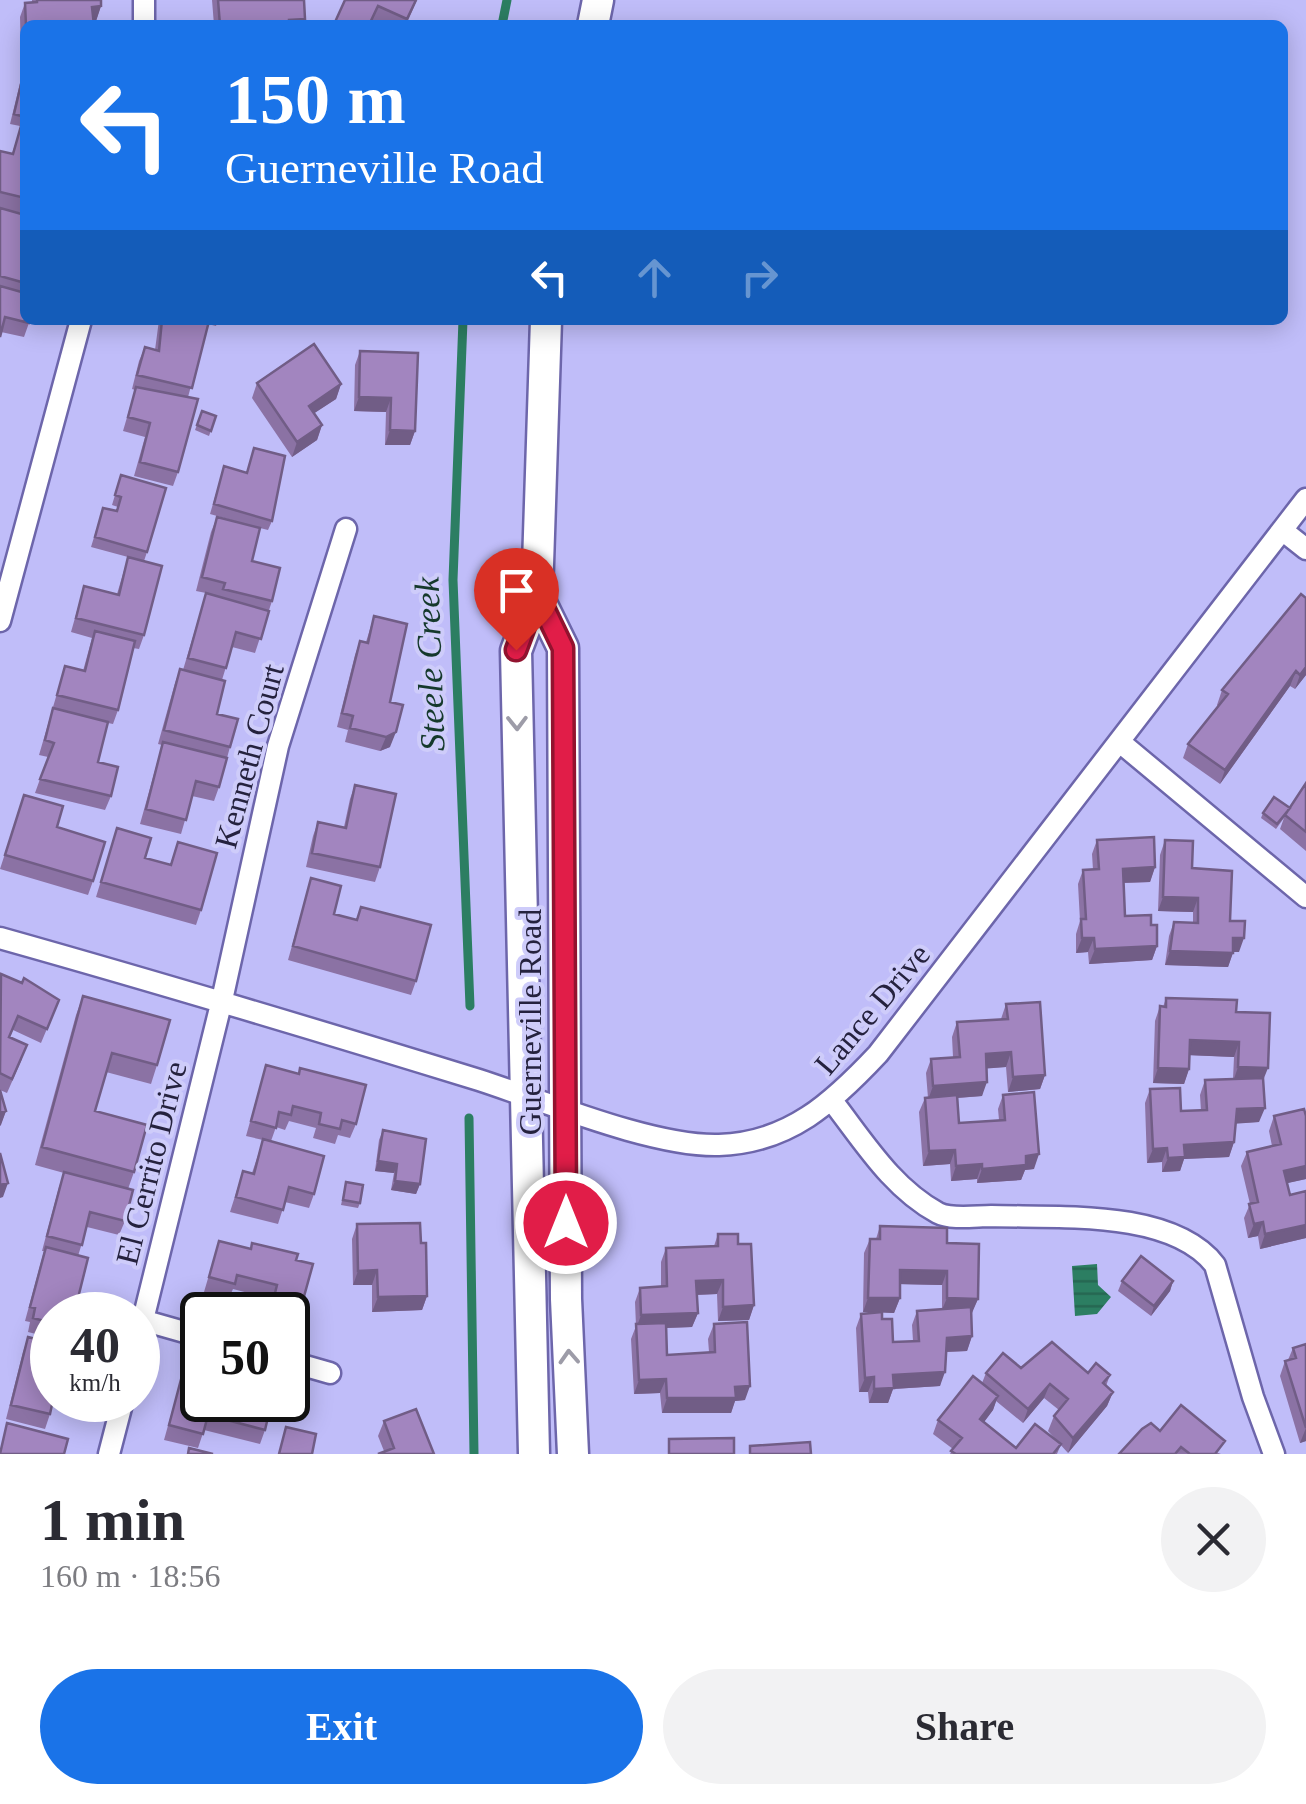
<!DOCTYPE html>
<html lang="en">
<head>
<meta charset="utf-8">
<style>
  :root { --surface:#fff; --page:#f2f2f3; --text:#2b2b33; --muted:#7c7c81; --accent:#1a73e8 }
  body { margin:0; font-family:Georgia,serif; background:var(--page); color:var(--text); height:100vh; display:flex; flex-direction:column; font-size:38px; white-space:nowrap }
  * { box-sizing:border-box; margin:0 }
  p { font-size:32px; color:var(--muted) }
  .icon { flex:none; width:55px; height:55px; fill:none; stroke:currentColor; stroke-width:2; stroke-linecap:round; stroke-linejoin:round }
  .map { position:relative; height:1454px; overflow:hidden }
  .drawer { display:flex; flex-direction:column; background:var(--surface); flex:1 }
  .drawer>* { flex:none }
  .top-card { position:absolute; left:20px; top:20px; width:1268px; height:305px; border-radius:15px; box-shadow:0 5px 25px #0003; background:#1a73e8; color:#fff; overflow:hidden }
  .speed { position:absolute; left:30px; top:1292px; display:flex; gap:20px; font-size:50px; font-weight:700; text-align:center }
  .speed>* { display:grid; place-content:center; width:130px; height:130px; border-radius:50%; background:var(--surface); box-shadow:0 5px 25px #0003; line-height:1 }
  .speed small { font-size:25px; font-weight:400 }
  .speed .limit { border:5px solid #111; border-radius:15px; background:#fff; color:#111 }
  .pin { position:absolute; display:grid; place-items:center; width:85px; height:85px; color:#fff; margin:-102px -42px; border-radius:50% 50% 50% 0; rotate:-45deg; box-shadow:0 0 10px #0007 }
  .pin .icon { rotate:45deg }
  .me { position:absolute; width:110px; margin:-55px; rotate:0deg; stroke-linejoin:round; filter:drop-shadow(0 0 8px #0008) }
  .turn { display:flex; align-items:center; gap:35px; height:210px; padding:0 40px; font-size:45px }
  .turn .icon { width:130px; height:130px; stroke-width:2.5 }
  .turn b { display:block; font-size:70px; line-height:85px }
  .lanes { display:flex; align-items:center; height:95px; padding:0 40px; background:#0003; justify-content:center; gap:50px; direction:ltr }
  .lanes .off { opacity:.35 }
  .round { display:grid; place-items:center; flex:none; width:105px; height:105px; border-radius:52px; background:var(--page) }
  .overview { display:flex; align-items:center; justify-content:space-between; height:170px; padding:0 40px }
  h1 { font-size:60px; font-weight:700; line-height:75px }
  .cta { display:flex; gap:20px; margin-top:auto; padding:20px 40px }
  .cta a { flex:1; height:115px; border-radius:60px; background:var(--accent); color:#fff; font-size:40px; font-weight:700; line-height:115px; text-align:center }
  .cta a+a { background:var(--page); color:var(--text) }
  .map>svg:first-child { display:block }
  .water { fill:url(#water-rules) }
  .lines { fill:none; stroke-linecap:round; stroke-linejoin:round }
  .stream { stroke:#2c7e62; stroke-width:9 }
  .street-casing { stroke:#6d66ab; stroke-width:25 }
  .secondary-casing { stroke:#6d66ab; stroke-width:35 }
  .street { stroke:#fff; stroke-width:20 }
  .secondary { stroke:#fff; stroke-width:30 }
  .wall { fill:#8b72a4; fill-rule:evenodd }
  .shaded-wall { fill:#715d86 }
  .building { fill:#a285bf; stroke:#715d86; stroke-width:2.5 }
  .oneway { stroke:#9d9ca8 }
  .route-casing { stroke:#92132f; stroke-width:25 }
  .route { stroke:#e11d48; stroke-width:18 }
  .labels { text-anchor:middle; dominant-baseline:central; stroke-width:8; stroke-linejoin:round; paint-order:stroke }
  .street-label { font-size:32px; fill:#25223e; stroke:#ceccfa }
  .water-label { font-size:35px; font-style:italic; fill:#15392c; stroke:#ceccfa }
</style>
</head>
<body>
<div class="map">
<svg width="1306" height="1454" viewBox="0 0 1306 1454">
  <defs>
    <pattern id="water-rules" width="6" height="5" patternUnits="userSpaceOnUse" patternTransform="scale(2.5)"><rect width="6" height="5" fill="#2c7e62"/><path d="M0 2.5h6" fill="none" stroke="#256752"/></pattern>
  </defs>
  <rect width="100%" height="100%" fill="#c0bdf9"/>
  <!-- water -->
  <path class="water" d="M1097 1264 1098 1285 1111 1297 1097 1314 1075 1316 1072 1266Z"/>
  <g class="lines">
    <!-- stream -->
    <path class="stream" d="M502 25 507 0
      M463 320 453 580 470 1006
      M469 1118 474 1454"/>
    <!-- street casing -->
    <g class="street-casing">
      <path id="street" d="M144 0V25
        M1282 530 1306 549
        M0 621 81 320
        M1121 743 1306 897
        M0 938C160 983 320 1031 479 1080 544 1101 653 1147 719 1145 789 1143 833 1102 878 1054L1306 499
        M833 1102C864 1142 892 1188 938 1213 951 1220 976 1216 991 1216 1056 1218 1172 1209 1215 1265L1253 1397 1274 1454
        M142 1320 202 1337
        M138 1340 222 1000 278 746 346 529
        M288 1361 330 1373
        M109 1454 123 1400"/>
    </g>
    <!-- secondary casing -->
    <g class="secondary-casing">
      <path id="secondary" d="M593 25 598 0
        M537 595 563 648 566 1299 573 1454
        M534 1454 516 651 537 595 546 320"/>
    </g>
    <!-- street -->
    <use href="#street" class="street"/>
    <!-- secondary -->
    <use href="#secondary" class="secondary"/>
  </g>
  <!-- wall -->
  <path class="wall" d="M32 0H101V6L96 21 25 25V55L21 56 20 17 25 3 32 2Z
    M212 0H304L303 25H214Z
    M345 0H417L406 25H383L373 20 371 25H334Z
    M25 63V127L10 124Z
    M21 126 25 128V214L0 208V151L12 154Z
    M0 208 25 215V320H30L24 337 1 332 0 337Z
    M159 320H218L216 326 208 324 188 397 178 472 173 486 134 476 145 437 123 431 135 390 132 389 139 361 145 347 155 350Z
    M360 351 415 431 410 445H385L386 412 354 411 355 365Z
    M257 383 341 384 336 399 314 413 322 425 317 440 292 457 252 398Z
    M202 411 216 416 209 436 195 430Z
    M224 466 272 521 268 530 260 528 252 561 272 601 255 653 232 647 222 680 217 714 230 747 219 787 214 801 192 796 181 834 140 824 162 745 158 744 175 683 180 669 183 670 206 593 196 591 211 532 217 517 260 528 210 514Z
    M121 475 147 552 144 561V635L139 649 133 648 118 710 113 724 108 723 98 762 111 796 105 810 35 793 48 757 39 755 65 666 83 671 92 638 71 632 84 586 117 594 128 557 91 547 103 508 116 511 118 507 112 505Z
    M1306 598V675L1295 689 1290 686 1220 784 1183 758 1188 744 1218 706 1217 705 1222 690Z
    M374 616 390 702V747L380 751 345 742 348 730 337 727 355 655 360 641 366 642Z
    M1306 783V851L1280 829 1284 818 1276 829 1261 818 1263 813 1290 808Z
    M355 785 380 867 375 882 306 867 313 836 318 822 344 827 350 799Z
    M24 795 57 827 93 881 88 895 0 869Z
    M117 828 145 858 170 865 178 842 201 910 196 925 96 897Z
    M1097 840 1155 867 1150 882 1123 883 1125 916 1151 925 1157 946 1152 960 1089 964 1088 952 1076 953V934L1080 921 1078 884 1083 870H1093L1092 854Z
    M1165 840 1192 868 1230 921 1239 952H1233L1228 967 1165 965 1169 936 1174 922 1193 923V912L1158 911 1160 855Z
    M311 878 334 914 416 981 411 995 288 960Z
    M0 976 59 1000 41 1043 13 1030 10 1037 22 1059 7 1093 0 1090 6 1111 0 1126Z
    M83 996 157 1065 151 1084 106 1072 95 1111 134 1172 128 1189 125 1221 119 1235 87 1227 78 1256 52 1315V1338L28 1332 30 1322 25 1321 44 1251H42L59 1187 64 1173 35 1165 76 1015Z
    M1166 998 1236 1012 1263 1080 1259 1122 1236 1123 1234 1142 1229 1157 1184 1159 1180 1171 1162 1172V1162L1147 1163 1145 1103 1150 1089 1181 1111H1201L1200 1095 1205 1080 1233 1079 1234 1057 1190 1055 1189 1069 1184 1084 1153 1083 1155 1021 1160 1006 1163 1007Z
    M1006 1004 1045 1075 1040 1089 1008 1092 1006 1067 987 1068 982 1096 958 1098 959 1123 999 1120 998 1109 1003 1095 1034 1169 1025 1170 1021 1180 977 1183V1179L951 1181 950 1164 923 1166 919 1112 925 1098H928L926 1073 931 1059 953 1057 952 1037 957 1022 1001 1019Z
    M266 1065 356 1124 350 1138 338 1135 335 1144 313 1138 316 1128 289 1121 285 1130 276 1127 271 1141 314 1194 309 1208 285 1202 278 1224 230 1212 243 1171 252 1173 263 1140 246 1136Z
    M1274 1116 1306 1179 1287 1183 1290 1195 1306 1191V1238L1260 1249 1258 1236 1248 1238 1244 1218 1250 1204 1241 1166 1247 1152 1272 1146 1269 1131Z
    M383 1130 420 1184 416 1194 391 1190 394 1173 375 1171 379 1140Z
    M346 1182 360 1203 358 1208 341 1205Z
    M357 1224 421 1243 427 1296 422 1310 372 1312V1285H353L352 1239Z
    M880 1226 947 1243 978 1299 971 1313 972 1336 967 1351 946 1352 940 1386 893 1389 888 1403H869L868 1392H859L856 1328 861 1314 882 1312H863L864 1253 870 1239H876ZM900 1284 942 1285V1309L917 1311 912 1325 913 1341 893 1342 882 1319V1312L894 1313 900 1298Z
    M718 1234 738 1244 754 1305 749 1320 718 1321 717 1294 697 1295 698 1313 692 1327 666 1328 667 1355 709 1352 708 1339 714 1324 745 1400 735 1401 731 1413H662L660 1393 634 1394 631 1339 636 1326 635 1302 640 1288 661 1287V1262L666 1248 714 1246Z
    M219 1241 296 1260 303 1300 298 1314 269 1307 272 1299 233 1289 229 1298 204 1292Z
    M1122 1281H1173L1170 1291 1151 1316 1118 1291Z
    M28 1337 50 1414 45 1429 6 1419 23 1352Z
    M1306 1344V1441L1300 1443 1280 1376 1285 1361 1288 1360 1293 1348Z
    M184 1368 265 1430 260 1444 204 1430 198 1448 164 1440Z
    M1021 1368 1110 1375 1106 1386 1113 1392 1107 1406 1068 1453 1048 1431 1054 1416 1059 1410 1044 1398 1023 1423 996 1401 993 1410 984 1422 1016 1448 1061 1444 1057 1454H950L953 1449 933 1434 938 1420 982 1383 986 1373Z
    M384 1421 434 1454 384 1451 378 1436Z
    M1160 1431 1221 1454H1119Z"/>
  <!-- shaded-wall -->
  <path class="shaded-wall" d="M101 6 96 21H86L92 7Z
    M305 19 303 25H287L289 20Z
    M341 384 336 399 304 420 309 406Z
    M359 397 391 398 386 412 354 411Z
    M322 425 317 440 292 457 297 442Z
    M390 430 415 431 410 445H385Z
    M1306 667V675L1295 689 1300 675Z
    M1296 671 1290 686 1220 784 1225 770Z
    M396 732 390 747 380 751 386 737Z
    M1155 867 1150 882 1117 883 1123 869Z
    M1163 897 1198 898 1193 912 1158 911Z
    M1082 938H1094L1088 952 1076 953Z
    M1233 938H1244L1239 952H1228Z
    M1157 946 1152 960 1089 964 1095 949Z
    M1170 951 1233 953 1228 967 1165 965Z
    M1190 1040 1239 1042 1234 1057 1185 1055Z
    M1011 1052 1006 1067 981 1069 986 1054Z
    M1238 1067 1268 1068 1262 1083 1233 1082Z
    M1158 1068 1189 1069 1184 1084 1153 1083Z
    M1045 1075 1040 1089 1008 1092 1013 1077Z
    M987 1082 982 1096 928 1100 933 1086Z
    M1265 1108 1259 1122 1232 1124 1237 1109Z
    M6 1111 1 1125 0 1126V1113Z
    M1234 1142 1229 1157 1184 1159 1180 1171 1162 1172 1168 1158 1184 1145Z
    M1167 1148 1162 1162 1147 1163 1153 1149Z
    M955 1150 950 1164 923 1166 929 1151Z
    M1039 1154 1034 1169 1025 1170 1021 1180 977 1183 982 1169 1026 1156Z
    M378 1161 397 1164 394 1173 375 1171Z
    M982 1164 977 1179 951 1181 956 1166Z
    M1306 1166V1179L1279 1185 1284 1171Z
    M395 1181 420 1184 416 1194 391 1190Z
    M8 1183 3 1197 0 1198V1185Z
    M1263 1222 1258 1236 1248 1238 1254 1224Z
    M1306 1225V1238L1260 1249 1265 1234Z
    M377 1270 372 1285H353L358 1271Z
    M900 1270 947 1271 942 1285 895 1284Z
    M723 1280 717 1294 691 1295 696 1281Z
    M1173 1281 1170 1291 1151 1316 1154 1306Z
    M427 1296 422 1310 372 1312 378 1297Z
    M868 1298H900L894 1313 863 1312Z
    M947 1298 978 1299 972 1313 941 1312Z
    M754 1305 749 1320 718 1321 723 1307Z
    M698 1313 692 1327 636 1329 641 1315Z
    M972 1336 967 1351 942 1352 947 1338Z
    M945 1372 940 1386 893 1389 888 1403H869L874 1389 893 1375Z
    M874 1377 868 1392H859L865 1378Z
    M666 1379 660 1393 634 1394 639 1380Z
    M1050 1384 1044 1398 1023 1423 1028 1409Z
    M750 1386 745 1400 735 1401 731 1413H662L667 1398 735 1387Z
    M1113 1392 1107 1406 1068 1453 1073 1438Z
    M998 1396 993 1410 975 1434 980 1419Z
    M1306 1428V1441L1300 1443Z"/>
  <!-- building -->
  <path class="building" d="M37 0H101V6L92 7 94 25H26L25 3 37 2Z
    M218 0H304L305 19 289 20V25H220Z
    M345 0H416L407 19 378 6 369 25H342L335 22Z
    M25 67V117L14 114Z
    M21 126 25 128V198L0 192V151L13 154Z
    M0 208 25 215V283L0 276Z
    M0 286 25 293V320H30L29 323 5 317 0 337Z
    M162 320 209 321 192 388 137 375 145 347 159 351Z
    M314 344 341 384 309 406 322 425 297 442 257 383Z
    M360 351 418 353 415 431 390 430 391 398 359 397Z
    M136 387 198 399 178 472 140 462 150 423 128 417Z
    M202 411 216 416 211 431 197 425Z
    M254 448 285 456 272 521 214 504 224 466 247 473Z
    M121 475 166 488 147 552 95 537 103 508 117 511 121 497 115 495Z
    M217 517 260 528 252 561 280 568 272 601 223 589 225 583 202 577Z
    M128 557 162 566 144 635 76 618 84 586 119 595Z
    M206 593 269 611 261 639 236 632 226 668 188 658Z
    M1301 594 1306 598V667L1300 675 1296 671 1225 770 1188 744 1228 694 1222 690Z
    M374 616 407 624 390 702 403 705 396 732 386 737 350 728 353 716 342 713 360 641 368 643Z
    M95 631 135 641 118 710 57 695 65 666 85 671Z
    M180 669 225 681 217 714 238 719 230 747 164 730Z
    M53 708 108 722 98 762 118 767 111 796 40 779 54 743 45 740Z
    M163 742 227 758 219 787 196 781 186 820 146 809Z
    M1306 783V832L1285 815Z
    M355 785 396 794 380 867 312 853 318 822 346 828Z
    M24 795 63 806 57 827 105 842 93 881 5 855Z
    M1274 797 1290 808 1277 824 1263 813Z
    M117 828 151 838 145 858 171 865 178 842 217 853 201 910 101 882Z
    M1154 837 1155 867 1123 869 1125 916 1151 915V925H1157V946L1095 949 1094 938H1082L1081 919H1086L1083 870 1099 869 1097 840Z
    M1165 840 1193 841 1192 868 1232 871 1230 921H1245L1244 938H1233V953L1170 951 1174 922 1198 923V898L1163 897Z
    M311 878 341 886 334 914 357 920 361 907 431 925 416 981 293 946Z
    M1 974 22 983 24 978 59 1000 47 1029 18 1016 9 1037 27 1045 12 1079 0 1073Z
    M83 996 170 1020 157 1065 112 1053 95 1111 147 1125 134 1172 42 1147Z
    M1166 998 1237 1000 1236 1012 1270 1013 1268 1068 1238 1067 1239 1042 1190 1040 1189 1069 1158 1068 1160 1006 1166 1007Z
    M1040 1002 1045 1075 1013 1077 1011 1052 986 1054 987 1082 933 1086 931 1059 960 1057 957 1022 1008 1019 1006 1004Z
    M266 1065 299 1074 300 1068 366 1085 356 1124 342 1120 340 1129 319 1124 321 1113 293 1106 291 1115 279 1112 276 1128 251 1121Z
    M1263 1078 1265 1108 1237 1109 1234 1142 1184 1145 1185 1157 1168 1158 1167 1148 1153 1149 1150 1089 1180 1088 1181 1111 1207 1110 1205 1080Z
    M0 1090 6 1111 0 1113Z
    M1034 1092 1039 1154 1026 1156V1165L982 1169V1164L956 1166 955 1150 929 1151 925 1098 957 1095 959 1123 1005 1120 1003 1095Z
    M1304 1109 1306 1116V1166L1284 1171 1290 1195 1306 1191V1225L1265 1234 1263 1222 1254 1224 1249 1204 1258 1202 1247 1152 1281 1144 1274 1116Z
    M383 1130 426 1139 420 1184 395 1181 397 1164 378 1161Z
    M263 1139 324 1156 314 1194 289 1187 283 1210 236 1197 243 1171 254 1174Z
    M0 1153 8 1183 0 1185Z
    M64 1172 133 1190 125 1221 90 1212 82 1245 47 1236Z
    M346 1182 363 1185 360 1203 343 1200Z
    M420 1223 421 1243H426L427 1296 378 1297 377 1270 358 1271 357 1224Z
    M880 1226 947 1228V1243L979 1244 978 1299 947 1298V1271L900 1270V1298H868L870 1239H880Z
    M718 1234H738V1244H751L754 1305 723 1307V1280L696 1281 698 1313 641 1315 640 1288 667 1286 666 1248 718 1246Z
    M219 1241 251 1249 252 1243 298 1254 296 1260 313 1264 303 1300 275 1293 277 1285 237 1275 235 1284 209 1277Z
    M46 1247 88 1258 78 1298 102 1304 99 1315H52V1323L33 1318 35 1308 30 1307Z
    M1141 1256 1173 1281 1154 1306 1122 1281Z
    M971 1307 972 1336 947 1338 945 1372 893 1375 894 1388 874 1389V1377L865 1378 861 1314 882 1312V1319H892L893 1342 919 1341 917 1311Z
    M747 1322 750 1386 735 1387 736 1398H667L666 1379 639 1380 636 1324 666 1323 667 1355 715 1352 714 1324Z
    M28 1337 52 1343 53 1400 50 1414 11 1405Z
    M1052 1342 1088 1373 1096 1363 1110 1375 1103 1383 1113 1392 1073 1438 1054 1416 1068 1399 1050 1384 1028 1409 986 1373 1003 1353 1021 1368Z
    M1306 1344V1428L1285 1361 1296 1358 1293 1348Z
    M184 1368 202 1373V1400H272L265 1430 208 1415 203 1434 169 1425Z
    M973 1376 998 1396 980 1419 1016 1448 1035 1424 1061 1444 1053 1454H956L951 1451 962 1438 938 1420Z
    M1181 1405 1225 1441 1215 1454H1190L1181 1447 1175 1454H1119L1142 1429 1151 1423 1160 1431Z
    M416 1409 434 1454H378L394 1448 384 1421Z
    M7 1423 68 1439 64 1454H0Z
    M286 1427 316 1434 312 1454H279Z
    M734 1438V1454H669V1439Z
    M810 1442 811 1454H750V1446Z
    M189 1448 213 1454H188Z"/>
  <!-- one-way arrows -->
  <defs><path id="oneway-chevron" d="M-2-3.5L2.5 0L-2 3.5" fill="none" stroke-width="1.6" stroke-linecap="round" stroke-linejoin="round" transform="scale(2.5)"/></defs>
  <g class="oneway">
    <use href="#oneway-chevron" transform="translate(517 723) rotate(89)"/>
    <use href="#oneway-chevron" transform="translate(569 1357) rotate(-93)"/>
  </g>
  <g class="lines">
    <!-- route casing -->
    <g class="route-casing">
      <path id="route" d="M516 650 537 594 563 648 566 1223"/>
    </g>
    <!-- route -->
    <use href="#route" class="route"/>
  </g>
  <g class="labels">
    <!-- street labels -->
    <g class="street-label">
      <text transform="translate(249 756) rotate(-75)">Kenneth Court</text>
      <text transform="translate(872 1009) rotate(-50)">Lance Drive</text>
      <text transform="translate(530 1022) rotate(-90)">Guerneville Road</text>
      <text transform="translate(151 1163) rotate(-76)">El Cerrito Drive</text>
    </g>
    <!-- water labels -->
    <g class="water-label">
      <text transform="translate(430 664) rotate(-92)">Steele Creek</text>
    </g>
  </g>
</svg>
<div class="speed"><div>40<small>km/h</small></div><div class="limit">50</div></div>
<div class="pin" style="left:516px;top:650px;background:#d93025"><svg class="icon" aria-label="arrive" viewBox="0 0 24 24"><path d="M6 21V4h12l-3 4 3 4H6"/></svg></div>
<svg class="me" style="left:566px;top:1223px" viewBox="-20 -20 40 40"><circle r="17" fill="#e11d48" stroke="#fff" stroke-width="3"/><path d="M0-11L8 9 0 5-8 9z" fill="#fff"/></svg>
<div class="top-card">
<div class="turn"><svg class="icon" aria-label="left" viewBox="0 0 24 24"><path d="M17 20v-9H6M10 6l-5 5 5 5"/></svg><div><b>150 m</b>Guerneville Road</div></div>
<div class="lanes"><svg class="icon" aria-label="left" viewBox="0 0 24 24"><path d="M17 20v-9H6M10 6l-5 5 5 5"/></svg><svg class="icon off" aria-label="ahead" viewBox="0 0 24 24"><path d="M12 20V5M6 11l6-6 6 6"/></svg><svg class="icon off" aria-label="right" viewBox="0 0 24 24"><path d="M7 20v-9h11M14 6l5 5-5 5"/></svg></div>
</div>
</div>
<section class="drawer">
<div class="overview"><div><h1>1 min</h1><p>160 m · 18:56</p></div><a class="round"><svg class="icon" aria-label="close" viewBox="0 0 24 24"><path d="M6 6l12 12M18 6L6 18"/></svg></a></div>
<div class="cta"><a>Exit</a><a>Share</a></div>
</section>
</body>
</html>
